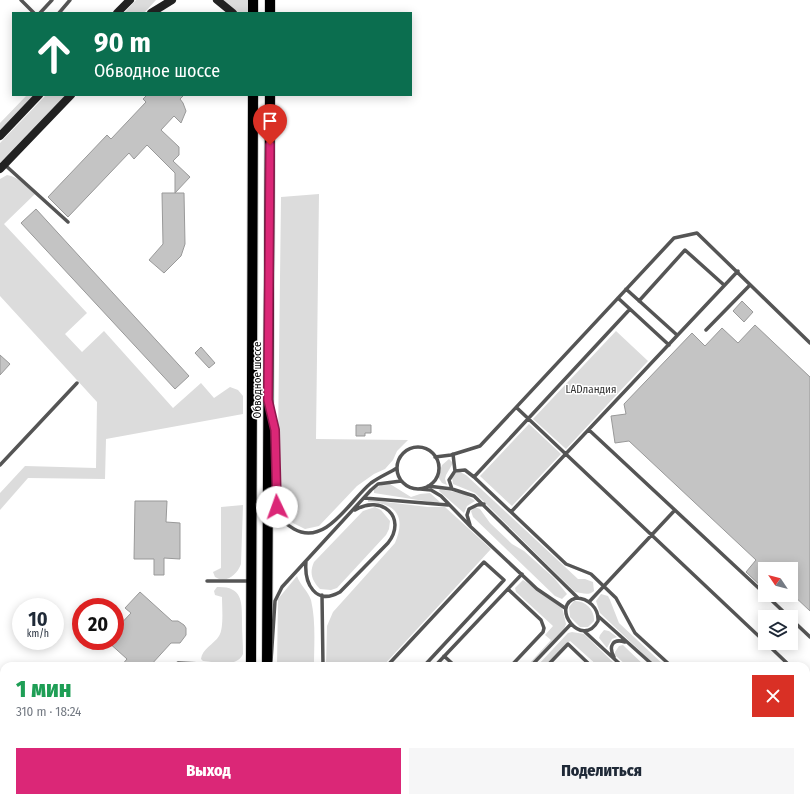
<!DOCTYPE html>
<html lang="ru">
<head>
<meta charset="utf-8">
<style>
  :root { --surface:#fff; --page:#f6f6f7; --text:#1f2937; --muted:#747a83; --accent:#db2777 }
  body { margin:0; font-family:"Fira Sans Condensed",sans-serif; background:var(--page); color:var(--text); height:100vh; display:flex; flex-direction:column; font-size:15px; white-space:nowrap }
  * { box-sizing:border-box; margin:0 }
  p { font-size:13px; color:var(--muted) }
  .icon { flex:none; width:22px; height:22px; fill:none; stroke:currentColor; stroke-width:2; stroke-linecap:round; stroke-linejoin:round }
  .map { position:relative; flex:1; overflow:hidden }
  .sheet { position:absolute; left:0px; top:662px; width:810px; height:140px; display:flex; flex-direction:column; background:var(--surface); border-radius:12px 12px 0 0; box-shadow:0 2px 10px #0003 }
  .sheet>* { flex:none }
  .guide { position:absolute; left:12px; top:12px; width:400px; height:84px; border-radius:0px; box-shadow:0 2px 10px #0003; background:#0b6e4f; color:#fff; overflow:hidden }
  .needle { width:26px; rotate:305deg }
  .tools { position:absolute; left:758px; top:562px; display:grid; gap:8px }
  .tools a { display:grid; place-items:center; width:40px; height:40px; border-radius:0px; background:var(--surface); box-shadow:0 2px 10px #0003; font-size:20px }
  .speed { position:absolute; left:12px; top:598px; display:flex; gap:8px; font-size:20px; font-weight:700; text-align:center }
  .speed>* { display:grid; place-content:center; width:52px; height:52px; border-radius:50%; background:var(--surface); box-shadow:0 2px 10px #0003; line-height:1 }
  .speed small { font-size:10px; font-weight:400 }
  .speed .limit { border:6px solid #d22; background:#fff; color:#111 }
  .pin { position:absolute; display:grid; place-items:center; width:34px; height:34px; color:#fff; margin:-41px -17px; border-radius:50% 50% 50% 0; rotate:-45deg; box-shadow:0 0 4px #0007 }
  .pin .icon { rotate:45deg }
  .me { position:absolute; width:44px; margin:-22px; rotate:357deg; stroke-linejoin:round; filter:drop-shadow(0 0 3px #0008) }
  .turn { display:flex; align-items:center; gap:14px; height:84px; padding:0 16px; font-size:18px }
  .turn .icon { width:52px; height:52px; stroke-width:2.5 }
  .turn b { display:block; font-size:28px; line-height:34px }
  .round { display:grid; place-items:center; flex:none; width:42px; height:42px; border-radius:0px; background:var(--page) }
  .headline { display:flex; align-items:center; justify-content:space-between; height:68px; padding:0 16px }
  h1 { font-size:24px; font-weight:800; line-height:30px; color:#1e9e55 }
  .primary-button { display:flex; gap:8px; margin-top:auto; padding:8px 16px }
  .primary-button a { flex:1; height:46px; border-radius:0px; background:var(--accent); color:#fff; font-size:16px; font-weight:800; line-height:46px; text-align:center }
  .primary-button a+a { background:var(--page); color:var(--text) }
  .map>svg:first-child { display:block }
  .green { fill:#dcdcdc }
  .building { fill:#c4c4c4; stroke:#999 }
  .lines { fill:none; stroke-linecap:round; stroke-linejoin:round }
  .primary-casing { stroke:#dbdbdb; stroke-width:12 }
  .service { stroke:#555; stroke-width:3.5 }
  .secondary { stroke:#222; stroke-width:8 }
  .primary { stroke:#000; stroke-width:10 }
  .route-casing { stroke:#8e194d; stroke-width:10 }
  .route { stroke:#db2777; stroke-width:7 }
  .labels { text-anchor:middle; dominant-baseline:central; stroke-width:3; stroke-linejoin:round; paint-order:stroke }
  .street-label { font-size:11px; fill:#000; stroke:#fff }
  .park-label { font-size:11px; fill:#333; stroke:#fff }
</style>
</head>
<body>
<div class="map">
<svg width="810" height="802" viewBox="0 0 810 802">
  <rect width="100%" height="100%" fill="#fff"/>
  <!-- green -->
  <path class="green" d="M136 0H156L144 13H124Z
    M221 0H248V13H237Z
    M27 95H35L0 132V123Z
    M46 95H67L0 165V143Z
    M7 175C19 177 26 186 35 194L4 224 87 313 65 334 82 352 104 331 173 408 201 383 214 398 230 387 238 390 243 396V414L106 439 105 479 28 478 0 510V493L25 466 96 468 97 402 0 296V179Z
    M319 194 316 439 408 440 397 451 393 460 385 469 374 474 357 486 319 526 305 529 293 523 287 517 282 502 278 439 281 197Z
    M616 331 648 361 566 449 533 419Z
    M529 424 561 454 512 506 480 476Z
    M449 459 453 463 446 475 445 479 447 485 442 483 438 477 442 465Z
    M460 472 466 475 578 579H585L593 582 594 591C589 596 582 593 575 592L475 493 453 484 452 477 456 473Z
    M383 484H390L411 497 420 494 430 493 440 502 437 503 374 493V489Z
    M440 489 464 494 474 500 475 501 467 506 464 513 439 491Z
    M368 500 428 507H445L491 549 383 666H326L327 626 333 612 395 543C406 517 397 503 368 502Z
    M243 505 241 564C237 575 226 584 215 577L213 572 221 568V507Z
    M375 507 381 510 390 521 389 529 386 535 337 588 331 590 320 589C312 581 309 573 314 562L363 511Z
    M475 507 480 509 490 523 512 544 524 551 554 578 567 594 562 599 555 596 473 517 471 511Z
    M297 576C300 585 308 591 311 600 316 621 314 645 314 666H277L278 599Z
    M523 580 562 607 566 624 564 629 529 666H527L551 640 545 635 553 626 516 592 515 588Z
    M217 587C243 586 242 602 242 623 242 633 243 644 243 654 237 668 216 662 203 661L201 659C202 649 214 644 219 636 224 629 222 607 222 597L215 595 214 591Z
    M601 594 608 596 610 600 619 623 665 666H656L600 613 596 601Z
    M574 601C585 600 595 610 594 621L588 627H580L570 617 569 607Z
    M604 630 609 631 617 637 612 639 607 648 599 638 600 635Z
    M572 632 584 634 617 666H598L570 641 546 666H537L568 633Z
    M623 645 625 647 645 666H627L615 655V652L619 646Z
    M276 798H316V802H276Z"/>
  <!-- building -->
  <path class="building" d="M147 95H184L180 99 183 103 186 111 181 123 174 116 161 130 179 147V155L173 161 190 177 175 193H184L185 244 181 256 164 273 149 260 163 244 162 193H175V173L147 145 134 159 129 153 68 217 48 197 107 135 111 139 146 102 143 99Z
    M36 209 189 376 175 389 21 223Z
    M742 301 753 312 744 322 733 311Z
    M755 325 810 377V611L791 593V569H765V590L746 572 756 560 629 441 615 443 611 416 626 414 624 404 692 333 705 346 722 328 738 343Z
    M201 347 215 363 209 368 195 353Z
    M0 355 10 364 0 375Z
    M356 425H371V433H365V436H356Z
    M135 501H167L166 522 180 523V559L164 558V575H154V559H134Z
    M140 592 172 621H178L184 625 186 628V635L180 643H171L150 666H121L127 659 107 641H115V630L131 613 125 608Z"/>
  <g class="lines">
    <!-- primary casing -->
    <g class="primary-casing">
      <path id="primary" d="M253 0V13
        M270 0V13
        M251 666 253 95
        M267 666 270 95
        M267 798V802
        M250 802V798
        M809 802 810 801"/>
    </g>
    <!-- service -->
    <path class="service" d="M21 0 34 13
      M40 13 52 0
      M59 13 70 0
      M5 165 68 222
      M626 289 677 335
      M618 298 669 345
      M639 301 685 250 724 285
      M706 330 750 285
      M517 408 765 642
      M272 417C279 446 273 476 277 505 278 516 285 524 294 529 326 547 350 500 371 483 379 477 389 473 397 468
      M589 430 765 594
      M397 468a21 21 0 1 1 42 0a21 21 0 1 1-42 0Z
      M453 454 455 471
      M435 457 451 455 480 446 674 238 697 233 810 343
      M0 465 77 383
      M474 477 630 309
      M428 486 452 489 474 496 578 598
      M420 489 431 490 441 496 471 527 537 589 565 608
      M452 489 449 480 455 471 465 470 474 477 566 564 591 574 616 598 635 633 671 666
      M364 498 448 505
      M511 512 738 271
      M470 525 467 515 469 509 477 505 484 504
      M306 561C304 583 315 606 340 592L388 543C408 517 381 494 355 510
      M207 581H250
      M508 589 541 620 544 628 543 632 511 666
      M322 595 323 666
      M766 595 789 617
      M576 598C588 598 599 608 598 621 582 650 549 606 576 598Z
      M589 602 675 510
      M598 616 654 666
      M791 619 810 637
      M584 631 622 666
      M766 643 790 666
      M444 656 455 666
      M614 657C608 646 613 638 625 642
      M271 661 275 601 282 587 371 490 378 484 401 481
      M178 663 251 666
      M387 666 484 562 504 580 424 666
      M435 666 522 574
      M531 666 571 624
      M547 666 568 644 591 666
      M806 680 810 684
      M806 703 810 699
      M806 734 810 730
      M323 798V802
      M354 798 358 802
      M515 798 519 802
      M333 802 337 798
      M410 802 414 798
      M693 802 697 798
      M735 802 736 798
      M740 802 744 798"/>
    <!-- secondary -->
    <path class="secondary" d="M217 0 233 13
      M117 13 130 0
      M151 13 172 0
      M0 136 39 95
      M0 169 71 95"/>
    <!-- primary -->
    <use href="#primary" class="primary"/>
  </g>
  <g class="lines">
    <!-- route casing -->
    <g class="route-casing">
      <path id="route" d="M270 145 268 400 275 430 277 507"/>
    </g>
    <!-- route -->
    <use href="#route" class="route"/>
  </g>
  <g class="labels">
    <!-- street labels -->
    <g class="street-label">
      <text transform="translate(257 380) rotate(-90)">Обводное шоссе</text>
    </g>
    <!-- park labels -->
    <g class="park-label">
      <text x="591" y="389">LADландия</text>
    </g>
  </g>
</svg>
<div class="tools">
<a><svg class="needle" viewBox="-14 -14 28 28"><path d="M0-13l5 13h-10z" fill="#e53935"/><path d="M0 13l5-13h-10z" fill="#747a83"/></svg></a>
<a><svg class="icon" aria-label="layers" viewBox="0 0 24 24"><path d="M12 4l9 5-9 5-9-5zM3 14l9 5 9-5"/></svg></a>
</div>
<div class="speed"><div>10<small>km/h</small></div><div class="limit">20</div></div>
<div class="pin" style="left:270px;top:145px;background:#d93025"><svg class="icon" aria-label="arrive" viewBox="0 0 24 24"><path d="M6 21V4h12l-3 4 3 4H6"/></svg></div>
<svg class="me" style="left:277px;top:507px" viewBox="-20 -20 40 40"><circle r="19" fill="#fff"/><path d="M0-13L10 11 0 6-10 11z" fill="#db2777"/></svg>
<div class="guide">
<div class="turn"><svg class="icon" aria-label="ahead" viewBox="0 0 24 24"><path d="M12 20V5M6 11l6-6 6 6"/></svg><div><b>90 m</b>Обводное шоссе</div></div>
</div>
<section class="sheet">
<div class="headline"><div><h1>1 мин</h1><p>310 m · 18:24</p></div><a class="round" style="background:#d93025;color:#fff"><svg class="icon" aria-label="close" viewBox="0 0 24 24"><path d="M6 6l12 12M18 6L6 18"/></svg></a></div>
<div class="primary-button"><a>Выход</a><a>Поделиться</a></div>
</section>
</div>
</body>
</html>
